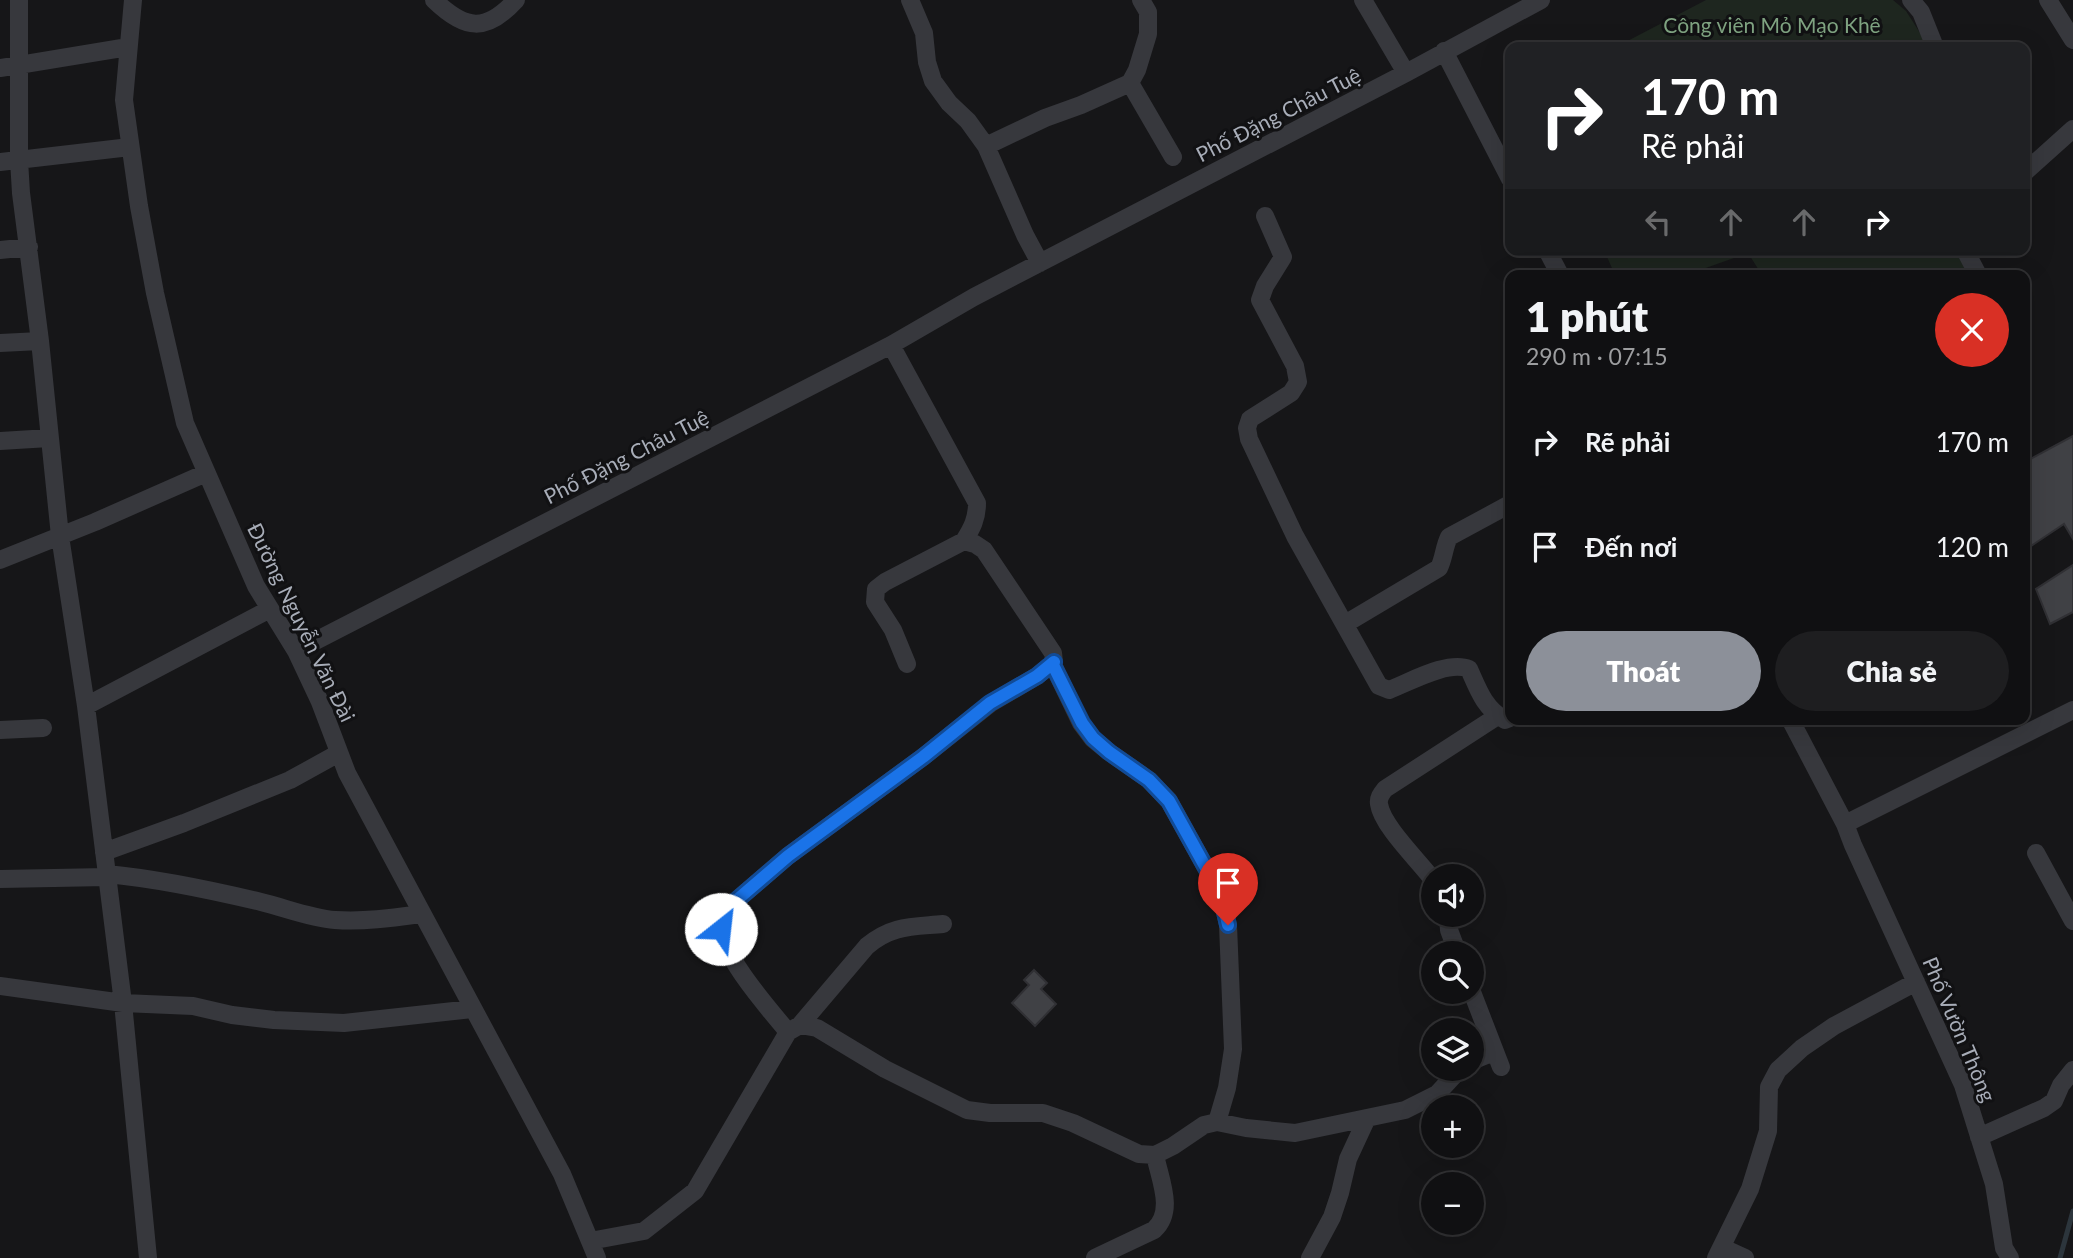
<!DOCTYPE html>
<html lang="vi">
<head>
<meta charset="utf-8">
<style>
  :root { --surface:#101012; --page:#1e1e20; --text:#f1f3f6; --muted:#9c9d9f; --line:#303032; --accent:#8c9099 }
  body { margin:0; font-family:Lato,sans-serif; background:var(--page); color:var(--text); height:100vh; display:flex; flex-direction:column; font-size:26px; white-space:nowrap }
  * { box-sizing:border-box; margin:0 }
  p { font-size:23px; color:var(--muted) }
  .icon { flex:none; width:38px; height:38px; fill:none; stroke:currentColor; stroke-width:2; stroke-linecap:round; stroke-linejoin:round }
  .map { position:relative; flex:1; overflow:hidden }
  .sheet { position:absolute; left:1505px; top:270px; width:525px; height:455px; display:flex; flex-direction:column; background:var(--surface); border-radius:14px; box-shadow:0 7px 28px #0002,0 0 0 2px var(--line) }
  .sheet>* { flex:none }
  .guide { position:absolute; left:1505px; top:42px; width:525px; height:214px; border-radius:14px; box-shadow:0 7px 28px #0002,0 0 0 2px var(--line); background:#202124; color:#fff; overflow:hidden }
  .fabs { position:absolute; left:1421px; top:864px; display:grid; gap:14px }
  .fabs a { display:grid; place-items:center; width:63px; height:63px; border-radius:50%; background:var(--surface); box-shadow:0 7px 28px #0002,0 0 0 2px var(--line); font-size:35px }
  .pin { position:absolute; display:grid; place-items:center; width:60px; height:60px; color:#fff; margin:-72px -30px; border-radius:50% 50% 50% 0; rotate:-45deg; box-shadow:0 0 7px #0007 }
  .pin .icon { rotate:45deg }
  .me { position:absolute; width:77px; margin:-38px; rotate:29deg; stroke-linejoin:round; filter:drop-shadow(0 0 5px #0008) }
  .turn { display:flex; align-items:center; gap:24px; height:147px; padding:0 21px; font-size:32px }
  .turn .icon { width:91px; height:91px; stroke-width:2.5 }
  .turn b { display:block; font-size:49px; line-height:60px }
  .lanes { display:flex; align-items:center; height:66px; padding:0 21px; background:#0003; justify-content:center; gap:35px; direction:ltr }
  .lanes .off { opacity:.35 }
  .round { display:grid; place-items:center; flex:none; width:74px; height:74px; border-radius:37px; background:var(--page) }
  .headline { display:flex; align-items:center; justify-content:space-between; height:119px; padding:0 21px }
  h1 { font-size:42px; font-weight:800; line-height:52px }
  .button { display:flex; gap:14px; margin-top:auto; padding:14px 21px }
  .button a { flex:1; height:80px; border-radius:42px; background:var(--accent); color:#fff; font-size:28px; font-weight:800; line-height:80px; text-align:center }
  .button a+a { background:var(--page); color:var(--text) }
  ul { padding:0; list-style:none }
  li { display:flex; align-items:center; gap:21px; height:105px; padding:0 21px }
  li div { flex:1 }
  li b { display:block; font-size:26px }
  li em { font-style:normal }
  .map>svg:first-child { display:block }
  .green { fill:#1e261f }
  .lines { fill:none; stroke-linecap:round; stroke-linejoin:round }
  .stream { stroke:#2c353c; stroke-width:5 }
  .building { fill:#404145; stroke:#303034; stroke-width:2 }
  .minor { stroke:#37383d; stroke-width:18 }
  .route-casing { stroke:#114b97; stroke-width:18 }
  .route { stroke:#1a73e8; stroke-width:12 }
  .labels { text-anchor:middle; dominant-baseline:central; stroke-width:6; stroke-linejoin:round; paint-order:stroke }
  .park-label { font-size:21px; fill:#7fa381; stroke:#111113 }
  .street-label { font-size:21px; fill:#a8adb8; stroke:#111113 }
</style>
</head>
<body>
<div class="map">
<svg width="2073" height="1258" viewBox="0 0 2073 1258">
  <rect width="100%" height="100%" fill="#161618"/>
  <!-- green -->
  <path class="green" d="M1706 0H1893L1906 11 1929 47H1616Z
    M1604 250H1972L1981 275H1762L1748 253 1686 275H1615Z"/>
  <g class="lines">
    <!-- stream -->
    <path class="stream" d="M2060 1258 2073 1211"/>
  </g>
  <!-- building -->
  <path class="building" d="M2073 436V539L2064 524 2025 550V462Z
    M2073 565V612L2050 624 2036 589Z
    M1034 970 1047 983 1041 989 1056 1004 1035 1026 1012 1003 1029 985 1024 980Z"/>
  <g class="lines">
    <!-- minor -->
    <path class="minor" d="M19 0V160L21 193 40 341 60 536 86 706 123 1003 148 1258
      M133 0 124 100 139 206 155 293 185 423 256 586 296 651 320 702 347 773 562 1174 597 1258
      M434 0C465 30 486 33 516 0
      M910 0 924 33 927 62 933 81 949 103 968 121 986 146 1045 118 1081 105 1130 83 1137 70 1148 34V12L1141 0
      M1363 0 1406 73
      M1911 0 1921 12 1935 47
      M2048 0 2073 40
      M1444 51 1510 179
      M0 68 128 47
      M1130 83 1173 157
      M986 146 1025 235 1040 263
      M0 162 130 147
      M2025 172 2073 129
      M1265 216 1283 257 1265 286 1260 300 1295 366 1298 382 1291 393 1250 419 1247 428 1249 439 1295 536 1379 686 1389 690C1410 682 1448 660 1469 669 1478 689 1484 708 1505 720L1510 718
      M0 250 29 247
      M1547 250 1560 275
      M1965 250 1978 275
      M0 343 40 341
      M891 345 977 503C977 519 972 528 964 541
      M0 441 49 438
      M0 560 95 522 206 473
      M1345 624 1439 568C1444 558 1444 547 1449 537L1510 504
      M296 651 891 345 974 297 1406 73 1541 0
      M1054 662 1053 665 1081 723 1093 739 1109 752 1149 780 1169 801 1221 895 1228 925 1233 1049 1227 1088 1217 1122
      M86 706 270 609
      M1790 719 1845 824 1853 845 1963 1085 1994 1184 2004 1248 2010 1258
      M0 730 43 728
      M1845 824 2073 710
      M104 852 184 823 290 780 339 753
      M2036 853 2073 921
      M107 874C159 879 211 890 261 902 286 908 310 918 335 920 364 922 392 918 421 914
      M0 879 107 877
      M1433 880C1420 862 1382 826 1379 804 1378 798 1381 794 1385 789L1493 719 1496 715
      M1448 915 1449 930 1458 954
      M0 986 123 1003 193 1006 232 1015 274 1020 344 1023 472 1009
      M1472 992 1501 1067
      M800 1025 867 946C892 925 912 927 943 924
      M788 1032C770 1010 721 955 721 927 721 922 723 916 724 911L788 856 923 757 991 703 1037 676 1054 662 1053 653 984 550 975 544 964 541 885 582 876 589 875 602 893 630 907 664
      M1472 1061 1494 1052
      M1979 1137 2044 1108 2054 1101 2061 1085 2073 1070
      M590 1241 644 1231 695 1191 788 1032 800 1025 817 1028 885 1069 967 1110 990 1113H1043L1073 1123 1139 1154 1155 1155 1173 1146 1204 1125 1217 1122 1246 1128 1295 1133 1405 1110 1437 1094 1460 1069
      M1723 1248 1745 1258
      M1095 1258 1154 1230C1175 1211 1160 1180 1155 1155
      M1310 1258 1332 1217 1340 1193 1348 1159 1367 1118
      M1716 1258 1750 1189 1768 1131 1769 1087 1778 1070 1802 1048 1834 1026 1916 982"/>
  </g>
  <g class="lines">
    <!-- route casing -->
    <g class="route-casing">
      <path id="route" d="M721 929 724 911 788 856 923 757 990 703 1037 676 1054 662 1053 665 1082 723 1093 738 1109 752 1149 780 1169 801 1221 895 1228 925"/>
    </g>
    <!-- route -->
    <use href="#route" class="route"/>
  </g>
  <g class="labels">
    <!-- park labels -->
    <g class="park-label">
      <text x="1772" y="24">Công viên Mỏ Mạo Khê</text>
    </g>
    <!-- street labels -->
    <g class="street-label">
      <text transform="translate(1278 114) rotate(-27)">Phố Đặng Châu Tuệ</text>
      <text transform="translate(626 456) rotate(-27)">Phố Đặng Châu Tuệ</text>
      <text transform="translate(302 622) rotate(64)">Đường Nguyễn Văn Đài</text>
      <text transform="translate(1960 1029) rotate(67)">Phố Vườn Thông</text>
    </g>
  </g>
</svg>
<div class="fabs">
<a><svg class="icon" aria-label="sound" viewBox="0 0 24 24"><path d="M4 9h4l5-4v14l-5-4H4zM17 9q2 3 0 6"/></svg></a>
<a><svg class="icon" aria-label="search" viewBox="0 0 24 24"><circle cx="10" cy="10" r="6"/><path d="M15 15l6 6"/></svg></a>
<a><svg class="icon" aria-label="layers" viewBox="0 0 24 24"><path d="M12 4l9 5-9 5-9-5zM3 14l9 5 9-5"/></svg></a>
<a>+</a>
<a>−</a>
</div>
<div class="pin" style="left:1228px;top:925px;background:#d93025"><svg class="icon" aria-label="arrive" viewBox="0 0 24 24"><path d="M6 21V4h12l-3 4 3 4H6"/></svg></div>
<svg class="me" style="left:721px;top:929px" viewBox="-20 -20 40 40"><circle r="19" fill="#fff"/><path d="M0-13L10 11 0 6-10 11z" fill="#1a73e8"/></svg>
<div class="guide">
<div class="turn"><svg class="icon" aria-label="right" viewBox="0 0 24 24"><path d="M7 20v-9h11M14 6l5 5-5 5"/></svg><div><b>170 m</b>Rẽ phải</div></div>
<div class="lanes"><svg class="icon off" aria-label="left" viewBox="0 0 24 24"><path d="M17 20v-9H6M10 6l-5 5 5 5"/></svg><svg class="icon off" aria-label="ahead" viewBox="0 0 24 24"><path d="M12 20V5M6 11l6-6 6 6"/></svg><svg class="icon off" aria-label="ahead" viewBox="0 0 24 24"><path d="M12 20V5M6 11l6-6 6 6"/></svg><svg class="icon" aria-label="right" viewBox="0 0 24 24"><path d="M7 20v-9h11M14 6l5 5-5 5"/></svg></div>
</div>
<section class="sheet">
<div class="headline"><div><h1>1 phút</h1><p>290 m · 07:15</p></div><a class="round" style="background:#d93025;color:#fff"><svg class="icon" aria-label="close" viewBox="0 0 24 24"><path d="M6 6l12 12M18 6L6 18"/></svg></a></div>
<ul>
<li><svg class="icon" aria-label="right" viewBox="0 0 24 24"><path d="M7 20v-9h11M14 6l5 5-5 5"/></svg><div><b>Rẽ phải</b></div><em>170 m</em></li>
<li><svg class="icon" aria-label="arrive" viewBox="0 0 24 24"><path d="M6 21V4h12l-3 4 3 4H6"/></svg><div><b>Đến nơi</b></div><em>120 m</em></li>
</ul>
<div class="button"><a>Thoát</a><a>Chia sẻ</a></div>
</section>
</div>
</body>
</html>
